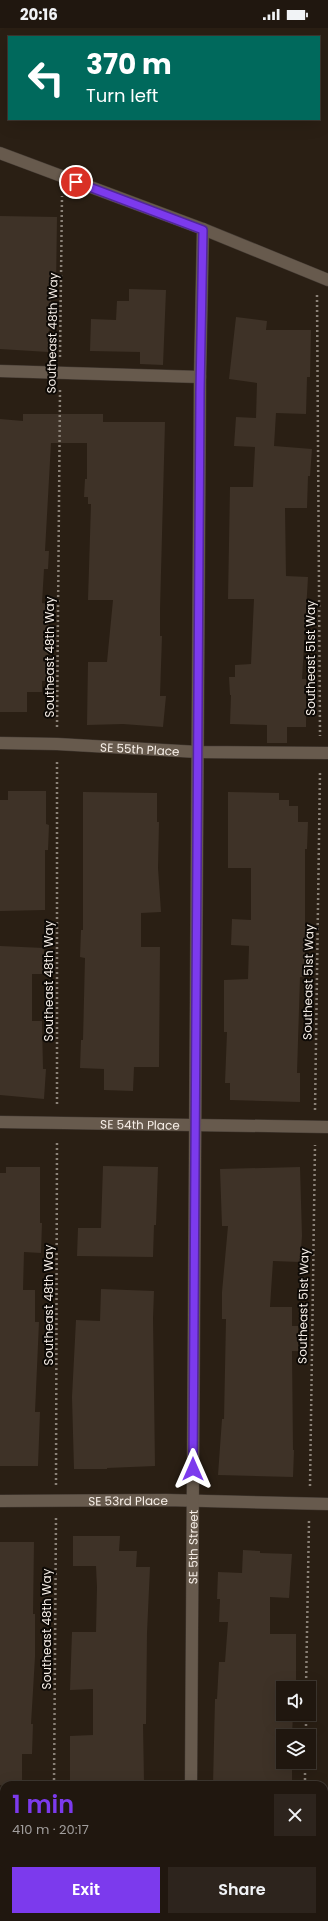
<!DOCTYPE html>
<html lang="en">
<head>
<meta charset="utf-8">
<style>
  :root { --surface:#20170f; --page:#2d241d; --text:#f1f3f6; --muted:#a29f9e; --line:#3d362f; --accent:#7c3aed }
  body { margin:0; font-family:Poppins,sans-serif; background:var(--page); color:var(--text); height:100vh; display:flex; flex-direction:column; font-size:15px; white-space:nowrap }
  * { box-sizing:border-box; margin:0 }
  p { font-size:13px; color:var(--muted) }
  .icon { flex:none; width:22px; height:22px; fill:none; stroke:currentColor; stroke-width:2; stroke-linecap:round; stroke-linejoin:round }
  .map { position:relative; flex:1; overflow:hidden }
  .panel { position:absolute; left:0px; top:1753px; width:328px; height:140px; display:flex; flex-direction:column; background:var(--surface); border-radius:12px 12px 0 0; box-shadow:0 4px 16px #0002,0 0 0 1px var(--line) }
  .panel>* { flex:none }
  .banner { position:absolute; left:8px; top:8px; width:312px; height:84px; border-radius:0px; box-shadow:0 4px 16px #0002,0 0 0 1px var(--line); background:#00695c; color:#fff; overflow:hidden }
  .tools { position:absolute; left:276px; top:1653px; display:grid; gap:8px }
  .tools a { display:grid; place-items:center; width:40px; height:40px; border-radius:0px; background:var(--surface); box-shadow:0 4px 16px #0002,0 0 0 1px var(--line); font-size:20px }
  .pin { position:absolute; display:grid; place-items:center; width:34px; height:34px; color:#fff; margin:-17px; border:2px solid #fff; border-radius:50%; box-shadow:0 1px 4px #0007 }
  .me { position:absolute; width:44px; margin:-22px; rotate:0deg; stroke-linejoin:round; filter:drop-shadow(0 0 3px #0008) }
  .turn { display:flex; align-items:center; gap:14px; height:84px; padding:0 12px; font-size:18px }
  .turn .icon { width:52px; height:52px; stroke-width:2.5 }
  .turn b { display:block; font-size:28px; line-height:34px }
  .round { display:grid; place-items:center; flex:none; width:42px; height:42px; border-radius:0px; background:var(--page) }
  .overview { display:flex; align-items:center; justify-content:space-between; height:68px; padding:0 12px }
  h1 { font-size:24px; font-weight:600; line-height:30px; color:var(--accent) }
  .action { display:flex; gap:8px; margin-top:auto; padding:8px 12px }
  .action a { flex:1; height:46px; border-radius:0px; background:var(--accent); color:#fff; font-size:16px; font-weight:600; line-height:46px; text-align:center }
  .action a+a { background:var(--page); color:var(--text) }
  .status { display:flex; justify-content:space-between; align-items:center; height:28px; padding:0 20px; background:var(--surface); direction:ltr }
  .status svg { height:11px; fill:currentColor }
  .map>svg:first-child { display:block }
  .building { fill:#3e3227 }
  .lines { fill:none; stroke-linecap:round; stroke-linejoin:round }
  .street-casing { stroke:#443b34; stroke-width:13 }
  .path { stroke:#8a8177; stroke-width:2.5; stroke-dasharray:2 3; stroke-linecap:butt }
  .street { stroke:#675a4d; stroke-width:12 }
  .route-casing { stroke:#51269a; stroke-width:10 }
  .route { stroke:#7c3aed; stroke-width:7 }
  .labels { text-anchor:middle; dominant-baseline:central; stroke-width:4; stroke-linejoin:round; paint-order:stroke }
  .street-label { font-size:12px; fill:#f6eee7; stroke:#0e0a06 }
</style>
</head>
<body>
<div class="status"><b>20:16</b><svg viewBox="0 0 49 12"><path d="M0 12V9h3v3zM5 12V6h3v6zM10 12V3h3v9zM15 12V0h3v12zM26 1h20v11H26zM47 4h2v5h-2z"/></svg></div>
<div class="map">
<svg width="328" height="1893" viewBox="0 0 328 1893">
  <rect width="100%" height="100%" fill="#2a1f14"/>
  <!-- building -->
  <path class="building" d="M0 188 57 189 56 259H52L48 324 0 321Z
    M129 261 166 262 163 337 140 336V324L90 323 91 291 116 292 117 273H129Z
    M236 289 267 293 266 302H311L310 349H307L306 386 276 385 274 418 312 421 310 448H308L307 480H285L286 548 308 549 302 651H306V699H287V715H267V697L230 696 231 667H230L229 649H235V637L251 636 254 571H228L230 459H253L255 419 234 418 236 389 256 390 257 355 229 351Z
    M23 386H103V394H165L160 582V608H162L160 668H166L163 699 123 696 87 697 88 634H107L113 572H88L91 476H88V469H84L85 451H87V415H51L45 523H49L48 541H44L42 575 49 576 48 653H42V664H27V684H0V391L23 393Z
    M8 763H46V796L49 797 48 822H45V882L0 883V772H8Z
    M83 764 157 765V794H159L158 840 161 884 141 885V919H160L159 1039H134L133 1063 104 1062V1041L80 1040 81 1012H83L85 930 80 929 81 902H83Z
    M228 764 279 765V772H289V778H298V794H308L307 821H305V949H300L297 1045H300V1074L230 1072V1055H225L227 1004H224V952L248 951 249 918 231 917 232 891 251 892V840H228Z
    M0 918 44 920 43 946H32V993H42L43 1041H46L44 1071 0 1067Z
    M103 1138 158 1139 156 1197H154L153 1229 77 1228 78 1200H101Z
    M6 1139H40V1195H42L41 1225 24 1224 23 1262H35V1294H39L35 1384H40L38 1438H0V1145H6Z
    M300 1139 302 1208 300 1234 273 1233 270 1279H292V1298H298V1323H292L293 1422H294L293 1449 218 1447 222 1391H224L226 1291H222V1264L228 1198H222L220 1141Z
    M101 1261 154 1263 153 1290 155 1438 107 1440V1441H74L72 1369 76 1292 100 1293Z
    M73 1508H120L119 1523H137L136 1539H150L147 1605 146 1696H143L144 1753 70 1755V1708L93 1707V1661L70 1662 72 1604H96L97 1559 96 1538H73Z
    M0 1514H34L33 1586H35V1629L31 1696H33L32 1726H22V1757H0Z
    M243 1522 260 1523V1525L292 1526 289 1570 270 1569V1606H296V1660H283V1686H293L292 1708H283V1734H292V1755L213 1757 215 1671H217L219 1634H225L228 1594H219L220 1571H217L218 1544 242 1545Z"/>
  <g class="lines">
    <!-- street casing -->
    <g class="street-casing">
      <g id="street">
        <path d="M0 125 203 201 328 252"/>
        <path d="M0 343 200 349"/>
        <path id="s1" d="M0 715 57 716 198 724 328 725"/>
        <path id="s2" d="M0 1094 328 1099"/>
        <path id="s3" d="M0 1473 166 1472 328 1476"/>
        <path id="s4" d="M191 1757 200 349 203 201"/>
        <path d="M0 1849H4"/>
        <path d="M324 1852H328"/>
        <path d="M190 1893V1889"/>
      </g>
    </g>
    <!-- path -->
    <path class="path" d="M317 267 320 708
      M60 329 62 168
      M57 699 60 362
      M57 734V1079
      M315 1082 320 743
      M56 1457 57 1112
      M310 1458 315 1117
      M306 1660 309 1493
      M306 1708V1686
      M54 1757 56 1490
      M305 1757V1734
      M53 1893V1889
      M303 1893V1889"/>
    <!-- street -->
    <use href="#street" class="street"/>
  </g>
  <g class="lines">
    <!-- route casing -->
    <g class="route-casing">
      <path id="route" d="M76 154 203 202 200 364 193 1441"/>
    </g>
    <!-- route -->
    <use href="#route" class="route"/>
  </g>
  <g class="labels">
    <!-- street labels -->
    <g class="street-label">
      <text transform="translate(52 305) rotate(-89)">Southeast 48th Way</text>
      <text transform="translate(49 629) rotate(-90)">Southeast 48th Way</text>
      <text transform="translate(310 630) rotate(-90)">Southeast 51st Way</text>
      <text stroke="none"><textPath href="#s1" startOffset="140">SE 55th Place</textPath></text>
      <text transform="translate(48 953) rotate(-90)">Southeast 48th Way</text>
      <text transform="translate(308 954) rotate(-89)">Southeast 51st Way</text>
      <text stroke="none"><textPath href="#s2" startOffset="140">SE 54th Place</textPath></text>
      <text transform="translate(48 1277) rotate(-90)">Southeast 48th Way</text>
      <text transform="translate(303 1278) rotate(-89)">Southeast 51st Way</text>
      <text stroke="none"><textPath href="#s3" startOffset="128">SE 53rd Place</textPath></text>
      <text stroke="none"><textPath href="#s4" startOffset="238">SE 5th Street</textPath></text>
      <text transform="translate(46 1601) rotate(-90)">Southeast 48th Way</text>
    </g>
  </g>
</svg>
<div class="tools">
<a><svg class="icon" aria-label="sound" viewBox="0 0 24 24"><path d="M4 9h4l5-4v14l-5-4H4zM17 9q2 3 0 6"/></svg></a>
<a><svg class="icon" aria-label="layers" viewBox="0 0 24 24"><path d="M12 4l9 5-9 5-9-5zM3 14l9 5 9-5"/></svg></a>
</div>
<div class="pin" style="left:76px;top:154px;background:#d93025"><svg class="icon" aria-label="arrive" viewBox="0 0 24 24"><path d="M6 21V4h12l-3 4 3 4H6"/></svg></div>
<svg class="me" style="left:193px;top:1441px" viewBox="-20 -20 40 40"><path d="M0-17L14 15 0 8-14 15z" fill="#7c3aed" stroke="#fff" stroke-width="4"/></svg>
<div class="banner">
<div class="turn"><svg class="icon" aria-label="left" viewBox="0 0 24 24"><path d="M17 20v-9H6M10 6l-5 5 5 5"/></svg><div><b>370 m</b>Turn left</div></div>
</div>
<section class="panel">
<div class="overview"><div><h1>1 min</h1><p>410 m · 20:17</p></div><a class="round"><svg class="icon" aria-label="close" viewBox="0 0 24 24"><path d="M6 6l12 12M18 6L6 18"/></svg></a></div>
<div class="action"><a>Exit</a><a>Share</a></div>
</section>
</div>
</body>
</html>
